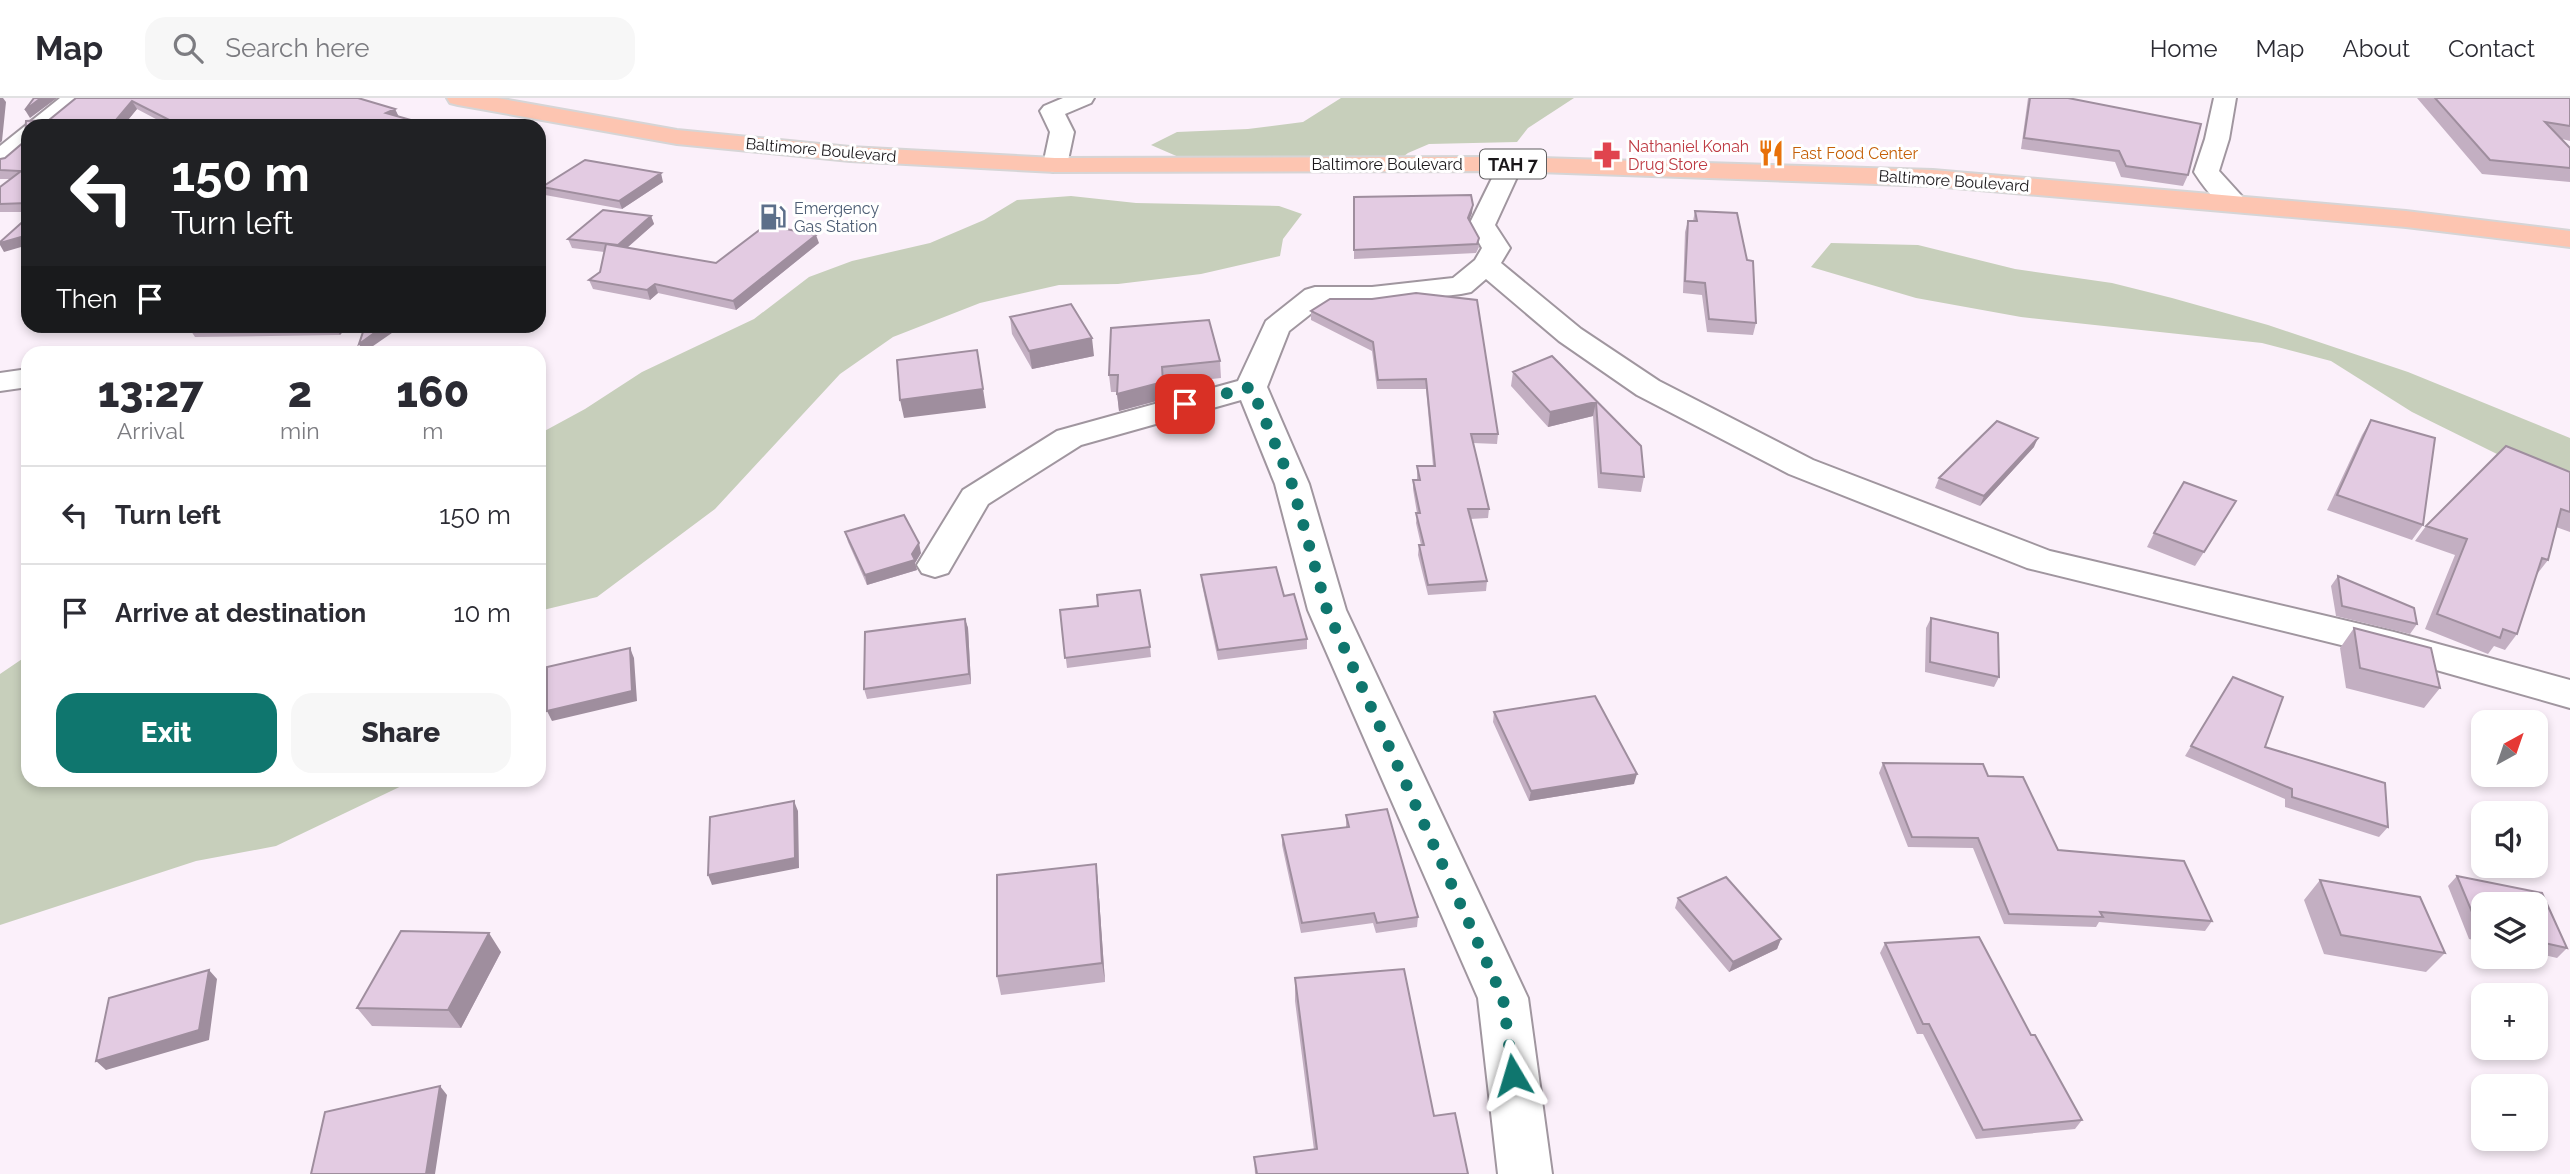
<!DOCTYPE html>
<html lang="en">
<head>
<meta charset="utf-8">
<style>
  :root { --surface:#fff; --page:#f7f7f7; --text:#2b2b33; --muted:#7c7c81; --line:#e1e1e2; --accent:#0f766e }
  body { margin:0; font-family:Raleway,sans-serif; background:var(--page); color:var(--text); height:100vh; display:flex; flex-direction:column; font-size:26px; white-space:nowrap }
  * { box-sizing:border-box; margin:0 }
  p { font-size:23px; color:var(--muted) }
  .icon { flex:none; width:38px; height:38px; fill:none; stroke:currentColor; stroke-width:2; stroke-linecap:round; stroke-linejoin:round }
  .map { position:relative; flex:1; overflow:hidden }
  .side { position:absolute; left:21px; top:248px; width:525px; height:441px; display:flex; flex-direction:column; background:var(--surface); border-radius:21px; box-shadow:0 4px 10px #0003 }
  .side>* { flex:none }
  .hud { position:absolute; left:21px; top:21px; width:525px; height:214px; border-radius:21px; box-shadow:0 4px 10px #0003; background:#202124; color:#fff; overflow:hidden }
  .needle { width:46px; rotate:40deg }
  .controls { position:absolute; left:2471px; top:612px; display:grid; gap:14px }
  .controls a { display:grid; place-items:center; width:77px; height:77px; border-radius:14px; background:var(--surface); box-shadow:0 4px 10px #0003; font-size:35px }
  .pin { position:absolute; display:grid; place-items:center; width:60px; height:60px; color:#fff; margin:-30px; border-radius:14px; box-shadow:0 4px 10px #0006 }
  .me { position:absolute; width:77px; margin:-38px; rotate:353deg; stroke-linejoin:round; filter:drop-shadow(0 0 5px #0008) }
  .turn { display:flex; align-items:center; gap:24px; height:147px; padding:0 35px; font-size:32px }
  .turn .icon { width:91px; height:91px; stroke-width:2.5 }
  .turn b { display:block; font-size:49px; line-height:60px }
  .then { display:flex; align-items:center; height:66px; padding:0 35px; background:#0003; gap:14px; font-size:26px }
  .eta { display:flex; justify-content:space-evenly; align-items:center; height:119px; text-align:center }
  .eta b { font-size:42px; font-weight:800; line-height:49px }
  .primary-button { display:flex; gap:14px; margin-top:auto; padding:14px 35px }
  .primary-button a { flex:1; height:80px; border-radius:21px; background:var(--accent); color:#fff; font-size:28px; font-weight:800; line-height:80px; text-align:center }
  .primary-button a+a { background:var(--page); color:var(--text) }
  ul { padding:0; list-style:none }
  li { display:flex; align-items:center; gap:21px; height:98px; padding:0 35px; border-top:2px solid var(--line) }
  li div { flex:1 }
  li b { display:block; font-size:26px }
  li em { font-style:normal }
  header { display:flex; align-items:center; gap:42px; box-sizing:border-box; height:98px; padding:0 35px; background:var(--surface); border-bottom:2px solid var(--line) }
  header strong { font-size:33px }
  nav { display:flex; gap:38px; margin-inline-start:auto; font-size:24px }
  .search { width:490px; height:63px; background:var(--page); display:flex; align-items:center; gap:18px; box-sizing:border-box; padding:0 24px; border-radius:21px; color:var(--muted); font-size:26px }
  .map>svg:first-child { display:block }
  .green { fill:#c7cfbb }
  .lines { fill:none; stroke-linecap:round; stroke-linejoin:round }
  .street-casing { stroke:#a0969f; stroke-width:4 }
  .highway-casing { stroke:#d6d5d6; stroke-width:4 }
  .street { fill:#fff; fill-rule:evenodd }
  .highway { fill:#fdc5b1; fill-rule:evenodd }
  .wall { fill:#c3afc2 }
  .shaded-wall { fill:#9f8e9e }
  .building { fill:#e3cbe2; stroke:#9f8e9e; stroke-width:2 }
  .route { stroke:#0f766e; stroke-width:12; stroke-dasharray:0 21.6 }
  .labels { text-anchor:middle; dominant-baseline:central; stroke-width:6; stroke-linejoin:round; paint-order:stroke }
  .far-health-label { font-size:16px; fill:#be3a42; stroke:#fff; text-anchor:start }
  .far-street-label { font-size:16px; fill:#1a171a; stroke:#fff }
  .far-food-label { font-size:16px; fill:#c56008; stroke:#fff; text-anchor:start }
  .far-service-label { font-size:16px; fill:#4e5e75; stroke:#fff; text-anchor:start }
  .shield { fill:#fff; stroke:#5f5d5f; stroke-width:2 }
  .shield-label { font-size:18px; font-weight:bold; fill:#1a171a }
</style>
</head>
<body>
<header>
<strong>Map</strong>
<div class="search"><svg class="icon" aria-label="search" viewBox="0 0 24 24"><circle cx="10" cy="10" r="6"/><path d="M15 15l6 6"/></svg>Search here</div>
<nav><a>Home</a><a>Map</a><a>About</a><a>Contact</a></nav>
</header>
<div class="map">
<svg width="2570" height="1076" viewBox="0 0 2570 1076">
  <rect width="100%" height="100%" fill="#fbf0fa"/>
  <!-- green -->
  <path class="green" d="M1341 0H1574L1528 30 1517 44 1429 46 1408 55 1386 72 1204 70 1151 47 1177 34 1248 31 1303 24Z
    M1071 98 1136 105 1279 108 1302 116 1283 141 1280 158 1201 176 1118 186 1059 187 980 205 893 239 840 276 715 411 597 499 539 513V336L585 311 642 274 754 221 809 179 852 163 930 145 984 122 1017 102Z
    M1831 145 1918 147 2015 171 2112 185 2172 200 2268 227 2408 274 2570 340V373L2497 356 2412 314 2331 263 2262 245 2021 219 1916 200 1811 169Z
    M28 557V682L412 683 276 748 196 763 0 827V576Z"/>
  <g class="lines">
    <!-- street casing -->
    <g class="street-casing">
      <path id="street" d="M60 0H86L52 28H28V49L9 66 0 68V48Z
        M1063 0H1094L1091 5 1065 16 1074 34 1067 67 1064 72 1055 74 1046 72 1043 67 1050 34 1040 13 1044 8Z
        M2214 0H2236L2229 41 2219 73 2249 106 2245 111C2223 117 2205 91 2194 74L2205 41Z
        M1511 59 1520 61 1523 66 1495 127 1510 150 1501 165 1581 231 1659 283 1813 362 2050 453 2394 534 2570 582V610L2394 560 2027 470 1789 376 1637 297 1559 243 1486 181 1471 194 1461 196 1372 207H1322L1289 233 1267 289 1309 386 1346 512 1528 900 1552 1076H1498L1478 900 1308 512 1275 386 1241 302 1081 347 988 406 948 475 935 479 922 475 917 467 963 392 1057 333 1238 283 1266 223 1305 192 1315 189H1372L1453 180 1475 162 1482 150 1469 127 1499 66 1502 61Z
        M28 271V289L0 293V275Z"/>
    </g>
    <!-- highway casing -->
    <g class="highway-casing">
      <path id="highway" d="M447 0H497L677 32 850 49 1055 60 1511 59 1933 72 2406 113 2570 133V149L2406 129 1933 88 1511 73 1055 74 850 63 677 46 458 7 450 5Z"/>
    </g>
    <!-- street -->
    <use href="#street" class="street"/>
    <!-- highway -->
    <use href="#highway" class="highway"/>
  </g>
  <!-- wall -->
  <path class="wall" d="M76 0H358L395 11 398 18 432 28H169L137 11 123 28H28V114H0V89L11 81H0V61L5 60 25 43 26 23 49 22Z
    M2028 0H2068L2188 77 2183 88 2121 79 2115 64 2021 51Z
    M2417 0H2570V43L2562 41 2570 50V84L2482 76Z
    M663 84 622 111 545 97 542 89Z
    M1354 99 1472 115 1469 122 1479 149 1476 155 1354 161Z
    M1695 113 1756 225 1753 237 1707 234 1702 197 1683 195 1685 134 1688 123H1693Z
    M651 118 654 126 627 150 716 165 819 145 736 212 658 195 650 202 593 191 589 182 600 174 604 154 572 150 568 141Z
    M1330 201 1498 336 1497 346 1473 345 1489 411 1488 420 1470 421 1487 483 1486 493 1428 497 1418 457 1419 447H1421L1416 425 1417 415 1413 391V382H1417V368H1433L1426 291H1377L1372 253 1311 222V213Z
    M1010 219 1094 258 1032 271 1012 236Z
    M193 228H348L340 237 195 239 189 230Z
    M1111 230 1220 263 1221 280 1164 286V301L1119 313 1117 294H1111L1109 277Z
    M1552 258 1641 348 1644 379 1641 394 1598 390 1593 318 1548 329 1511 288 1513 274Z
    M2371 322 2423 427 2412 442 2327 412 2362 337Z
    M2034 349 1980 408 1935 390 1939 380Z
    M2570 374V434L2556 429 2548 462 2537 476 2517 536 2505 552 2494 548 2488 556 2425 531 2455 457 2415 443 2426 428Z
    M2227 418 2195 468 2147 449 2154 435Z
    M845 434 921 455 915 465 917 472 867 487 848 444Z
    M1201 477 1307 541V551L1218 562 1202 487Z
    M2338 478 2417 526 2410 536 2336 518 2331 488Z
    M1060 512 1150 549 1151 559 1067 570Z
    M1931 520 1999 579 1994 589 1925 574 1926 530Z
    M965 521 968 530 971 586 867 601 864 591Z
    M2354 530 2440 590 2424 610 2346 590 2340 550Z
    M2233 579 2265 649 2388 729 2379 739 2285 709V701L2185 658Z
    M1494 614 1634 686 1529 703 1493 624Z
    M1883 665 1988 678 2058 752 2212 823 2205 833 2099 824 2096 829 2004 826 1973 750 1908 749 1879 675Z
    M1346 717 1418 819 1417 829 1376 835 1373 825 1301 835 1282 747V737L1346 729Z
    M1096 766 1098 785 1105 884 1001 897 997 878Z
    M2457 778 2542 795 2567 850 2557 860 2536 855V807H2483V844L2469 841 2448 788Z
    M2320 782 2445 855 2426 874 2324 856 2304 802Z
    M1678 800 1781 841 1777 851 1729 874 1675 810Z
    M1885 845 2031 937 2082 1022 2075 1031 1976 1041 1923 936H1917L1880 855Z
    M501 854 461 930 372 928 357 910Z
    M1295 880 1434 1018 1468 1076H1255L1254 1059 1314 1052 1295 903Z"/>
  <!-- shaded-wall -->
  <path class="shaded-wall" d="M0 0H3L6 4 2 43 0 45Z
    M41 0H57L30 20 25 12Z
    M132 3 137 11 123 28H111Z
    M395 11 399 19 386 15Z
    M661 75 663 84 622 111 619 103Z
    M1473 107 1472 115 1467 128 1468 120Z
    M651 118 654 126 621 155 618 147Z
    M28 137V147L4 154 0 147V145Z
    M816 137 819 145 736 212 733 203Z
    M655 186 658 195 650 202 647 192Z
    M335 228H348L340 237Z
    M384 228H402L363 255 359 246Z
    M1092 240 1094 258 1032 271 1029 253Z
    M977 252 986 310 904 320 900 302Z
    M1162 269 1164 301 1119 313 1117 296Z
    M1596 304 1593 318 1548 329 1550 314Z
    M2038 340 2034 349 1980 408 1984 398Z
    M919 445 921 455 915 465 917 472 867 487 865 477 912 456Z
    M965 521 968 530 971 586 969 576Z
    M630 550 634 560 637 603 552 623 547 613Z
    M1637 676 1634 686 1529 703 1531 693Z
    M794 703 798 713 799 770 712 787 708 777Z
    M1096 766 1098 785 1105 884 1102 865Z
    M489 835 501 854 461 930 448 912Z
    M1781 841 1777 851 1729 874 1733 864Z
    M209 872 217 881 209 942 106 972 96 963Z
    M440 988 447 997 435 1076H426Z"/>
  <!-- building -->
  <path class="building" d="M34 0H41L25 12Z
    M76 0H358L395 11 386 15 432 28H181L132 3 111 28H28V105L0 106V89L21 73 0 72V61L5 60 25 43 26 23 49 22Z
    M2030 0H2068L2201 26 2188 77 2126 68 2119 53 2024 40Z
    M2435 0H2570V28L2545 24 2570 50V70L2490 62Z
    M585 62 661 75 619 103 542 89Z
    M1471 97 1473 107 1468 120 1479 140 1477 146 1354 152V99Z
    M603 112 651 118 618 147 568 141Z
    M1695 113 1737 115 1747 162 1753 163 1756 225 1709 221 1705 185 1685 183 1688 123H1697Z
    M28 119V137L0 145V144Z
    M766 127 816 137 733 203 655 186 647 192 589 182 600 174 606 146 716 165Z
    M1416 195 1477 202 1498 336H1471L1489 411H1468L1487 483 1428 487 1419 447H1424L1416 415H1420L1413 382H1420L1417 368H1435L1426 281 1378 282 1373 244 1311 213 1330 201H1372Z
    M1071 206 1092 240 1029 253 1010 219Z
    M1209 222 1220 263 1162 269 1163 284 1117 296 1118 277H1109L1111 230Z
    M193 228H335L189 230Z
    M365 228H384L359 246Z
    M977 252 983 291 900 302 897 262Z
    M1552 258 1641 348 1644 379 1601 375 1596 304 1550 314 1513 274Z
    M2371 322 2435 340 2423 427 2337 397Z
    M1997 323 2038 340 1984 398 1939 380Z
    M2506 348 2570 374V414L2561 411 2548 462 2542 460 2517 536 2503 531 2500 540 2437 516 2467 441 2426 428Z
    M2184 384 2236 403 2204 454 2154 435Z
    M904 417 919 445 912 456 915 462 865 477 845 434Z
    M1276 469 1284 498 1294 496 1307 541 1218 552 1201 477Z
    M2338 478 2414 510 2417 526 2342 508Z
    M1140 492 1150 549 1065 560 1060 512 1098 508 1097 497Z
    M1931 520 1998 535 1999 579 1930 564Z
    M965 521 969 576 864 591 865 534Z
    M2354 530 2431 550 2440 590 2360 570Z
    M630 550 632 593 547 613V569Z
    M2233 579 2283 599 2265 649 2385 685 2388 729 2292 699V691L2191 648Z
    M1595 598 1637 676 1531 693 1494 614Z
    M1883 665 1983 666 1988 678 2023 679 2058 752 2184 763 2212 823 2100 814 2103 819 2009 816 1978 740 1912 739Z
    M794 703 795 760 708 777 710 719Z
    M1387 711 1418 819 1377 825 1374 815 1302 825 1282 737 1349 729 1346 717Z
    M1096 766 1102 865 997 878V777Z
    M2457 778 2542 795 2567 850 2536 843V807H2483V832L2479 831Z
    M1726 779 1781 841 1733 864 1678 800Z
    M2320 782 2420 799 2445 855 2341 837Z
    M401 833 489 835 448 912 357 910Z
    M1979 839 2031 937H2035L2082 1022 1983 1032 1929 926H1923L1885 845Z
    M1404 871 1434 1018 1455 1015 1468 1076H1257L1254 1059 1317 1051 1295 880Z
    M209 872 199 932 96 963 109 900Z
    M440 988 426 1076H311L325 1014Z"/>
  <g class="lines">
    <!-- route -->
    <path class="route" d="M1185 306 1251 289 1292 386 1327 512 1503 900 1513 977"/>
  </g>
  <!-- icons -->
  <defs>
    <g id="restaurant-bare" transform="scale(2.1)"><path d="M-5-6h1v4h1v-4h1v4h1v-4h1v5L-1.5 .5V6h-2V.5L-5-1ZM5-6V6H3V1.5H1.5Q1.5-4 5-6Z" fill="#e8710a" stroke="#fff" stroke-width="2.5" paint-order="stroke"/></g>
    <g id="pharmacy-bare" transform="scale(2.1)"><path d="M-2-6h4v4h4v4h-4v4h-4v-4h-4v-4h4Z" fill="#e0444e" stroke="#fff" stroke-width="2.5" paint-order="stroke"/></g>
    <g id="fuel-bare" transform="scale(2.1)"><path d="M-5.5-6h7V0h2V4h1.3V-2.5L3-4.5l.8-.8L6-3V5H2.5V1h-1V6h-7ZM-4.2-4.7v3.2H.2V-4.7Z" fill="#5c6f8a" stroke="#fff" stroke-width="2.5" paint-order="stroke"/></g>
  </defs>
  <g fill-rule="evenodd">
    <use href="#restaurant-bare" x="1771" y="55"/>
    <use href="#pharmacy-bare" x="1607" y="57"/>
    <use href="#fuel-bare" x="773" y="119"/>
  </g>
  <g class="labels">
    <!-- far-health labels -->
    <g class="far-health-label">
      <text x="1628" y="48">Nathaniel Konah<tspan x="1628" dy="18">Drug Store</tspan></text>
    </g>
    <!-- far-street labels -->
    <g class="far-street-label">
      <text transform="translate(821 52) rotate(5)">Baltimore Boulevard</text>
      <text x="1387" y="66">Baltimore Boulevard</text>
      <text transform="translate(1954 83) rotate(4)">Baltimore Boulevard</text>
    </g>
    <!-- far-food labels -->
    <g class="far-food-label">
      <text x="1792" y="55">Fast Food Center</text>
    </g>
    <!-- far-service labels -->
    <g class="far-service-label">
      <text x="794" y="110">Emergency<tspan x="794" dy="18">Gas Station</tspan></text>
    </g>
    <!-- shield labels -->
    <rect class="shield" x="1480" y="51.5" width="66" height="29" rx="5"/>
    <g class="shield-label">
      <text x="1513" y="66">TAH 7</text>
    </g>
  </g>
</svg>
<div class="controls">
<a><svg class="needle" viewBox="-14 -14 28 28"><path d="M0-13l5 13h-10z" fill="#e53935"/><path d="M0 13l5-13h-10z" fill="#7c7c81"/></svg></a>
<a><svg class="icon" aria-label="sound" viewBox="0 0 24 24"><path d="M4 9h4l5-4v14l-5-4H4zM17 9q2 3 0 6"/></svg></a>
<a><svg class="icon" aria-label="layers" viewBox="0 0 24 24"><path d="M12 4l9 5-9 5-9-5zM3 14l9 5 9-5"/></svg></a>
<a>+</a>
<a>−</a>
</div>
<div class="pin" style="left:1185px;top:306px;background:#d93025"><svg class="icon" aria-label="arrive" viewBox="0 0 24 24"><path d="M6 21V4h12l-3 4 3 4H6"/></svg></div>
<svg class="me" style="left:1513px;top:977px" viewBox="-20 -20 40 40"><path d="M0-17L14 15 0 8-14 15z" fill="#0f766e" stroke="#fff" stroke-width="4"/></svg>
<div class="hud">
<div class="turn"><svg class="icon" aria-label="left" viewBox="0 0 24 24"><path d="M17 20v-9H6M10 6l-5 5 5 5"/></svg><div><b>150 m</b>Turn left</div></div>
<div class="then">Then<svg class="icon" aria-label="arrive" viewBox="0 0 24 24"><path d="M6 21V4h12l-3 4 3 4H6"/></svg></div>
</div>
<section class="side">
<div class="eta">
<div><b>13:27</b><p>Arrival</p></div>
<div><b>2</b><p>min</p></div>
<div><b>160</b><p>m</p></div>
</div>
<ul>
<li><svg class="icon" aria-label="left" viewBox="0 0 24 24"><path d="M17 20v-9H6M10 6l-5 5 5 5"/></svg><div><b>Turn left</b></div><em>150 m</em></li>
<li><svg class="icon" aria-label="arrive" viewBox="0 0 24 24"><path d="M6 21V4h12l-3 4 3 4H6"/></svg><div><b>Arrive at destination</b></div><em>10 m</em></li>
</ul>
<div class="primary-button"><a>Exit</a><a>Share</a></div>
</section>
</div>
</body>
</html>
